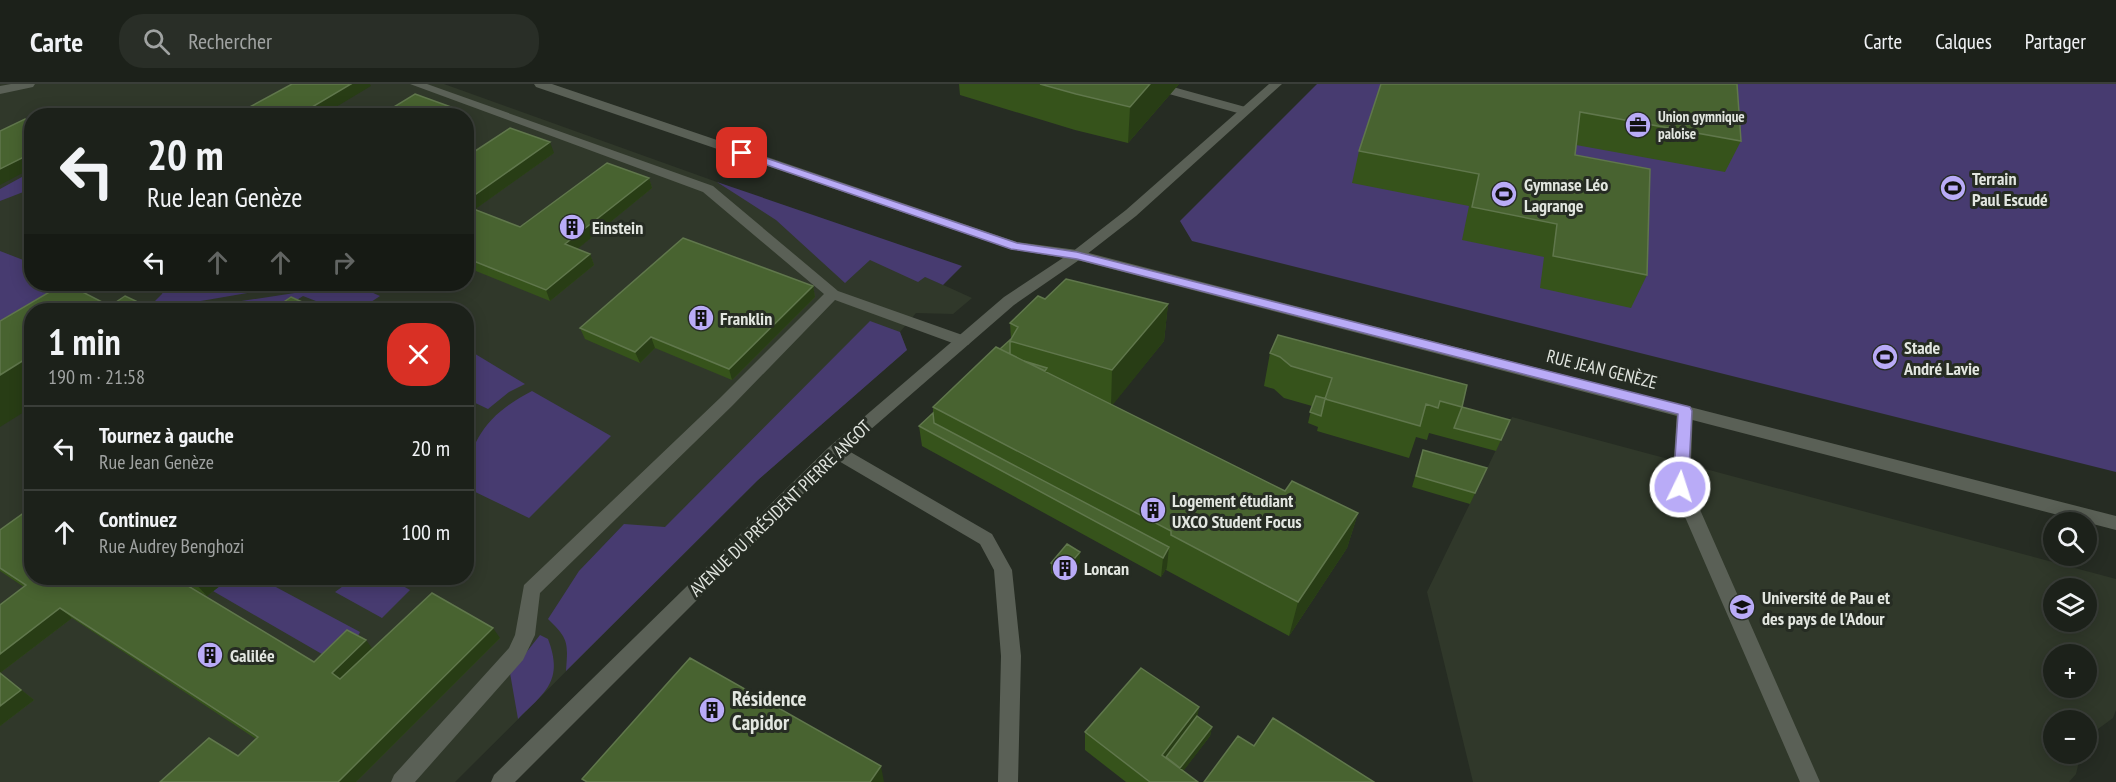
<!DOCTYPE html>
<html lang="fr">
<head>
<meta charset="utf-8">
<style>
  :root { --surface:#1c211a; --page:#292e27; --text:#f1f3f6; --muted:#a0a3a2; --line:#3a3e39 }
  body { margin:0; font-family:"PT Sans Narrow",sans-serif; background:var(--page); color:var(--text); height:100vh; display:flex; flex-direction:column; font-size:22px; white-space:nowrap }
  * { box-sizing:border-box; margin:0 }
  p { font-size:20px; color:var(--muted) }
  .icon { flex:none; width:33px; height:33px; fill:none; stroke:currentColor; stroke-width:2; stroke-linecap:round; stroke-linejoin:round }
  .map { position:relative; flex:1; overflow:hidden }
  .sheet { position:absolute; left:24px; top:219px; width:450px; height:282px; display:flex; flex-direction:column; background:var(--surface); border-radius:24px; box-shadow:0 3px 15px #0003,0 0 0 2px var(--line) }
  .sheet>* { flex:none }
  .top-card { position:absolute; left:24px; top:24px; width:450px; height:183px; border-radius:24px; box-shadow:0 3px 15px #0003,0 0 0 2px var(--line); background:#1c211a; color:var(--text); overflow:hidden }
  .buttons { position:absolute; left:2043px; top:428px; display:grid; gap:12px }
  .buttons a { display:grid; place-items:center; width:54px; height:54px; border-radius:50%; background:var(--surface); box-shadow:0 3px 15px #0003,0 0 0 2px var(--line); font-size:30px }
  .pin { position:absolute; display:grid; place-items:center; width:51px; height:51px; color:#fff; margin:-26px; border-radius:12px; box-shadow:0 3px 9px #0006 }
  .me { position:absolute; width:66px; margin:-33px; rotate:4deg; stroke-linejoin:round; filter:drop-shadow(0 0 4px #0008) }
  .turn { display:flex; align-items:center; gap:21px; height:126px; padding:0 24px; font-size:27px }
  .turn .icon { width:78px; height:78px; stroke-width:2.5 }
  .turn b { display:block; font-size:42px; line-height:51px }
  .lanes { display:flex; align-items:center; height:57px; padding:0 24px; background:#0003; justify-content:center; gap:30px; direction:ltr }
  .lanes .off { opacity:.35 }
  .round { display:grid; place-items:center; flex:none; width:63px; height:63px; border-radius:24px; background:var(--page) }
  .head { display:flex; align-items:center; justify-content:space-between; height:102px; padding:0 24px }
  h1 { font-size:36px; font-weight:700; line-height:45px }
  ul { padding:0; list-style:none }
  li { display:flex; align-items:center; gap:18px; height:84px; padding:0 24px; border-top:2px solid var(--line) }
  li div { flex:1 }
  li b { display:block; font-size:22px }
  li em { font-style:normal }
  header { display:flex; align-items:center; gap:36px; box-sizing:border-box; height:84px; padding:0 30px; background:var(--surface); border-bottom:2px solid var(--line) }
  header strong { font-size:28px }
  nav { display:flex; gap:33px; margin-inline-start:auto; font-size:21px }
  .search { width:420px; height:54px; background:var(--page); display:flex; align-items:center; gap:15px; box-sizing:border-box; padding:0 21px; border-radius:24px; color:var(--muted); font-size:22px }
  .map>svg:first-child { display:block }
  .built { fill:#30382a; fill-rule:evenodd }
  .green { fill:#473b70 }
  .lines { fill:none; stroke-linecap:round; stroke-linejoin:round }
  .service { fill:#5a6056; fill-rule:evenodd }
  .minor { fill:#5a6056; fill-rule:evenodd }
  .tertiary { fill:#5a6056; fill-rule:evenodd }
  .wall { fill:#36531b }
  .shaded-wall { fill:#283d15 }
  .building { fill:#486330; stroke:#60774c; stroke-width:1.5 }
  .route { fill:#b9abf7; stroke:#786fa1; stroke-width:1.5 }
  .labels { text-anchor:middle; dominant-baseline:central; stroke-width:6; stroke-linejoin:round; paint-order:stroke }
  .far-poi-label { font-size:15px; font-weight:bold; fill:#e2e6e0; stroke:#262c23; text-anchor:start }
  .poi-label { font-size:18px; font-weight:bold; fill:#e2e6e0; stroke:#262c23; text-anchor:start }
  .street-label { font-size:18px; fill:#e2e6e0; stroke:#262c23 }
  .near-poi-label { font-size:21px; font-weight:bold; fill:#e2e6e0; stroke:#262c23; text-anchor:start }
</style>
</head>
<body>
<header>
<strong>Carte</strong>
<div class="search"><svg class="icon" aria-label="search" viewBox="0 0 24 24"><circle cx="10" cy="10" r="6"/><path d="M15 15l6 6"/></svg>Rechercher</div>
<nav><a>Carte</a><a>Calques</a><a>Partager</a></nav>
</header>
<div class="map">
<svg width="2116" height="698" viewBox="0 0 2116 698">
  <rect width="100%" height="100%" fill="#262c23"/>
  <!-- built -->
  <path class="built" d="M0 0H444L717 98 972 214 953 230 916 229 900 248 907 266 758 396 455 698H0ZM32 32H466V200H32ZM32 226H466V494H32Z
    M1512 333 2116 495V626L2113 634 2087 653 2086 636H2054V669H2081L2076 690 2069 698H1473L1427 508ZM2054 504H2086V537H2054ZM2054 570H2086V603H2054Z"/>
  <!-- green -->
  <path class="green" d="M1317 0H2116V388L1192 157 1180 137Z
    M31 88V105L0 117V105Z
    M717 98 962 182 943 201 925 193 918 198 870 176 845 199 776 136Z
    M0 167 31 179 32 200H83L80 207 0 242Z
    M166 200H299L166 223 154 218 162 210Z
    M353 200 380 212 359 226H339L303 212 281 226H183Z
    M870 237 900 248 907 266 758 396 566 587C568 559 569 555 548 535L579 487 624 440 665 443Z
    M466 265H467L525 300 509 308 488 325 467 315Z
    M532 307 611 352 529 434 467 404C466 356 491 328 532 307Z
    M230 494H259L360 548 356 556 334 577 213 507Z
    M354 494H389L410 506 382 534 335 508Z
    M540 551 548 555C564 597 545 608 518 635L510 589Z"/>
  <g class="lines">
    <!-- service -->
    <path class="service" d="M11 0H35L33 3 0 10V2Z
      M410 0H427L713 102 838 207 968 253 971 257 968 261H958L835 216 732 322 540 509 535 551 523 576 415 698H391L394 691 509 564 515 551 524 501 720 314 824 210 703 108Z
      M1173 3 1249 24 1251 27 1245 31 1169 10V4Z
      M1685 321 1691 323 1693 327 1690 403 1820 698H1800L1672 403 1677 327 1679 323Z"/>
    <!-- minor -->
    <path class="minor" d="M1269 0H1282L1136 132 1082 174 1014 221 847 366 992 450 1012 486 1021 572 1018 698H998L1001 572 994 486 980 460 837 376 515 698H491L494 691 829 363 1004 213 1072 168 1126 126Z"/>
    <!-- tertiary -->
    <path class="tertiary" d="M534 0H552L1017 158 1077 166 2116 432V446L1077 176 1010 165 536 3Z"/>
  </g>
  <!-- wall -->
  <path class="wall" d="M959 0H1179L1128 59 1075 46 960 11Z
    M1737 0 1741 57 1725 88 1576 61 1575 71 1647 191 1631 224 1540 204 1544 173 1462 156 1469 122 1352 99 1359 67Z
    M554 69 475 125 520 143 649 94 652 104 577 165 590 170 594 181 550 217 466 183V73Z
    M813 202 815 213 732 296 655 264 640 279 585 255 580 244Z
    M1045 215 1168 220 1164 257 1112 321 1285 407 1358 429 1347 464 1289 552 1166 486 1167 483 1161 493 922 362 919 342 933 329V323L1011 255 1010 239Z
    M1270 269 1462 323 1510 336 1496 367 1429 349 1427 356 1416 353 1409 374 1317 347 1318 343 1308 339 1312 322 1284 314 1274 305 1264 302Z
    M1423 366 1482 395 1470 420 1412 403Z
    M0 446 314 578 372 564 500 554 356 698H160L238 672 256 655 72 534 0 589 34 616 0 642V520L24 503 0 487Z
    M1080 478 1064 497 1051 489V479Z
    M184 494H230L207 512 193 504Z
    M1199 623 1197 632 1212 643 1210 652 1183 687 1198 698H1126L1085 666V648Z"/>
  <!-- shaded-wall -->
  <path class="shaded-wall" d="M351 0H370L371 2 321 32H297Z
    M1150 0H1179L1128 59 1130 23Z
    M451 23 455 32H438Z
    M550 58 554 69 467 131 466 117Z
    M32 69V84L0 101V85Z
    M649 94 652 104 570 171 565 160Z
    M590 170 594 181 550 217 546 206Z
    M813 202 815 213 732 296 729 285Z
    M138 218 145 226H125Z
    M1168 220 1164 257 1111 323 1112 286Z
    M110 222 114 226H103Z
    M651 253 655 264 640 279 635 268Z
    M32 271V323L0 343V291Z
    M469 317 475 328 466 335V319Z
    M1358 429 1347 464 1289 552 1298 518Z
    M1169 463 1167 483 1161 493 1163 474Z
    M1080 468V478L1064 497V487Z
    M190 494H230L207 512Z
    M60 524 72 534 0 589 34 616 0 642V570Z
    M493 544 500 554 356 698H338Z
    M366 556 374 567 341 599 332 589Z
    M1199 623 1196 641 1165 682 1162 671Z
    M1212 643 1210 652 1175 698 1176 689Z
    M881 682 884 698H870Z"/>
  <!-- building -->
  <path class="building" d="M292 0H351L297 32H209L221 25 235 31Z
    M1040 0H1150L1130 23 1076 10Z
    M1381 0H1737L1741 57 1580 28 1575 71 1650 85 1647 191 1553 172 1557 140 1472 123 1479 90 1359 67Z
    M415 10 451 23 438 32H379Z
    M25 35 32 38V69L0 85V47Z
    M510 44 550 58 466 117V73Z
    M607 79 649 94 565 160 590 170 546 206 466 174V122L520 143Z
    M683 154 813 202 729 285 651 253 635 268 580 244Z
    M1066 195 1168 220 1112 286 1010 257 1018 243 1010 239 1038 212 1045 215Z
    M63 200H67L110 222 103 226H32V271L0 291V237Z
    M125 212 138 218 125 226H114L110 222Z
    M291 213 320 226H272Z
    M1278 251 1467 301 1462 323 1440 317 1438 324 1426 320 1420 342 1325 315 1332 294 1291 282 1280 273 1270 269Z
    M1011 255 1010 257V270L1000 265Z
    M996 263 1285 407 1292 397 1358 429 1298 518 1171 451V447L933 323Z
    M1024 277 1047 284 1045 287Z
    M1316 312 1327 315H1325L1321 332 1310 328Z
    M1462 323 1510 336 1501 356 1454 344Z
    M933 329 934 339 1169 463 1163 474 919 342Z
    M1423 366 1487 384 1475 409 1416 392Z
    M32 423V494H175L314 578 347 546 366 556 332 589 340 595 432 509 493 544 338 698H160L209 654 238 672 258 653 60 524 0 570V521L26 501 0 484V446Z
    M1067 460 1080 468 1064 487 1051 479Z
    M690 574 881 682 870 698H587L582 695Z
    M1141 584 1199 623 1162 671 1198 698H1150L1085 648Z
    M0 589 21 606 0 622Z
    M1197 632 1212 643 1180 684 1166 673Z
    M1273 634 1374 698H1204L1238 652 1254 662Z"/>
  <!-- route -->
  <path class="route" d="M742 66 1017 159 1077 168 1690 323 1692 327 1688 403 1685 407H1675L1673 403 1678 330 1077 175 1011 165 738 71V67Z"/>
  <!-- icons -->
  <defs>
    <g id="office-disc" transform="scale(1.35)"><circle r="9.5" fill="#b9abf7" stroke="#262c23"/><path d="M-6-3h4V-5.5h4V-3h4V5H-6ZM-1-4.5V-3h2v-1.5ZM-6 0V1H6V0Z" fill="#111"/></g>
    <g id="stadium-disc" transform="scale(1.35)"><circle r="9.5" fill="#b9abf7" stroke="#262c23"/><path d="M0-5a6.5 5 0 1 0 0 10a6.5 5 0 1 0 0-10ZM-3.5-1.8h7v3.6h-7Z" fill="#111"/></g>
    <g id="building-disc" transform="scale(1.35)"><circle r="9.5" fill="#b9abf7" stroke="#262c23"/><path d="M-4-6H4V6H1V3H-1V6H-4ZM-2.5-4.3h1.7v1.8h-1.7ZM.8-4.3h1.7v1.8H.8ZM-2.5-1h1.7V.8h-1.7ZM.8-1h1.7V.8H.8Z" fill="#111"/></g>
    <g id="university-disc" transform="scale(1.35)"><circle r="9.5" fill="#b9abf7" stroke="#262c23"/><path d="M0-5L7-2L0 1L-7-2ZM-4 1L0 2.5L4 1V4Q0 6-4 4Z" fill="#111"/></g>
  </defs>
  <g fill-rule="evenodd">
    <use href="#office-disc" x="1638" y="41"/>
    <use href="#stadium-disc" x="1953" y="104"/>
    <use href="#stadium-disc" x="1504" y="110"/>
    <use href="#building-disc" x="572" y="143"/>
    <use href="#building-disc" x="701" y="234"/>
    <use href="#stadium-disc" x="1885" y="273"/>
    <use href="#building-disc" x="1153" y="426"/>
    <use href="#building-disc" x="1065" y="484"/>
    <use href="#university-disc" x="1742" y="523"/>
    <use href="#building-disc" x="210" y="571"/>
    <use href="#building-disc" x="712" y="626"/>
  </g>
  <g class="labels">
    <!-- far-poi labels -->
    <g class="far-poi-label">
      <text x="1658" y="32">Union gymnique<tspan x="1658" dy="17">paloise</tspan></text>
    </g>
    <!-- poi labels -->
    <g class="poi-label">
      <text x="1972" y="94">Terrain<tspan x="1972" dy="21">Paul Escudé</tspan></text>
      <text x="1524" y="100">Gymnase Léo<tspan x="1524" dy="21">Lagrange</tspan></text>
      <text x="592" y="143">Einstein</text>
      <text x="720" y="234">Franklin</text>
      <text x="1904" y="263">Stade<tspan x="1904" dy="21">André Lavie</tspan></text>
      <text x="1172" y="416">Logement étudiant<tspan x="1172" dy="21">UXCO Student Focus</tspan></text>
      <text x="1084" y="484">Loncan</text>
      <text x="1762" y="513">Université de Pau et<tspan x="1762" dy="21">des pays de l'Adour</tspan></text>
      <text x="230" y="571">Galilée</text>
    </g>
    <!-- street labels -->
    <g class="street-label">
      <text transform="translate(1602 285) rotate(14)">RUE JEAN GENÈZE</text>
      <text transform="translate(780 424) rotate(-44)">AVENUE DU PRÉSIDENT PIERRE ANGOT</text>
    </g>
    <!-- near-poi labels -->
    <g class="near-poi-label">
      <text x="732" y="614">Résidence<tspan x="732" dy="24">Capidor</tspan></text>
    </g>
  </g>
</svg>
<div class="buttons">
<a><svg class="icon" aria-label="search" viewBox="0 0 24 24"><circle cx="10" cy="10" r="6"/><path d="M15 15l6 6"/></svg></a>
<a><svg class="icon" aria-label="layers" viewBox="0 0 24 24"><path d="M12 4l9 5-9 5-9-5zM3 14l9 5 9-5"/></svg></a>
<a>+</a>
<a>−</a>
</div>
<div class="pin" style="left:742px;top:69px;background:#d93025"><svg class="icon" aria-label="arrive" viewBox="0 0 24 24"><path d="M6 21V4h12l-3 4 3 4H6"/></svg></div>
<svg class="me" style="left:1680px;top:403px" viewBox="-20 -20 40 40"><circle r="17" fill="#b9abf7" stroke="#fff" stroke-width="3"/><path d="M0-11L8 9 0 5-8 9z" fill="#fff"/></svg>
<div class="top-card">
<div class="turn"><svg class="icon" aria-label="left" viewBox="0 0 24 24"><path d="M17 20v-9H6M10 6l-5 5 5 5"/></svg><div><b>20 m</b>Rue Jean Genèze</div></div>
<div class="lanes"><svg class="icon" aria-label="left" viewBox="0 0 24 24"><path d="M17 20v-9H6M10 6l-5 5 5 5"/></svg><svg class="icon off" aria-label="ahead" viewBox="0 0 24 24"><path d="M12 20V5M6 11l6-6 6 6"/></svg><svg class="icon off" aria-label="ahead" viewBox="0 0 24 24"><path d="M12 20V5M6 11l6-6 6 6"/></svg><svg class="icon off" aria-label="right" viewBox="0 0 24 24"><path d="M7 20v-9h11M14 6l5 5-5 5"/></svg></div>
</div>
<section class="sheet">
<div class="head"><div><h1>1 min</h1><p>190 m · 21:58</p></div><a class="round" style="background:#d93025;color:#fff"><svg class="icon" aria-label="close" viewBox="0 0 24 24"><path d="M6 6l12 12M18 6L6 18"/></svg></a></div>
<ul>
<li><svg class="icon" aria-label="left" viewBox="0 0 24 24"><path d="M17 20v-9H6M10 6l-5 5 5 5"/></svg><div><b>Tournez à gauche</b><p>Rue Jean Genèze</p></div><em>20 m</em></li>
<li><svg class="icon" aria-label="ahead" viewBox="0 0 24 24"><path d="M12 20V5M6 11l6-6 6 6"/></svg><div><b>Continuez</b><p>Rue Audrey Benghozi</p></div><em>100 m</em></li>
</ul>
</section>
</div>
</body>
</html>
